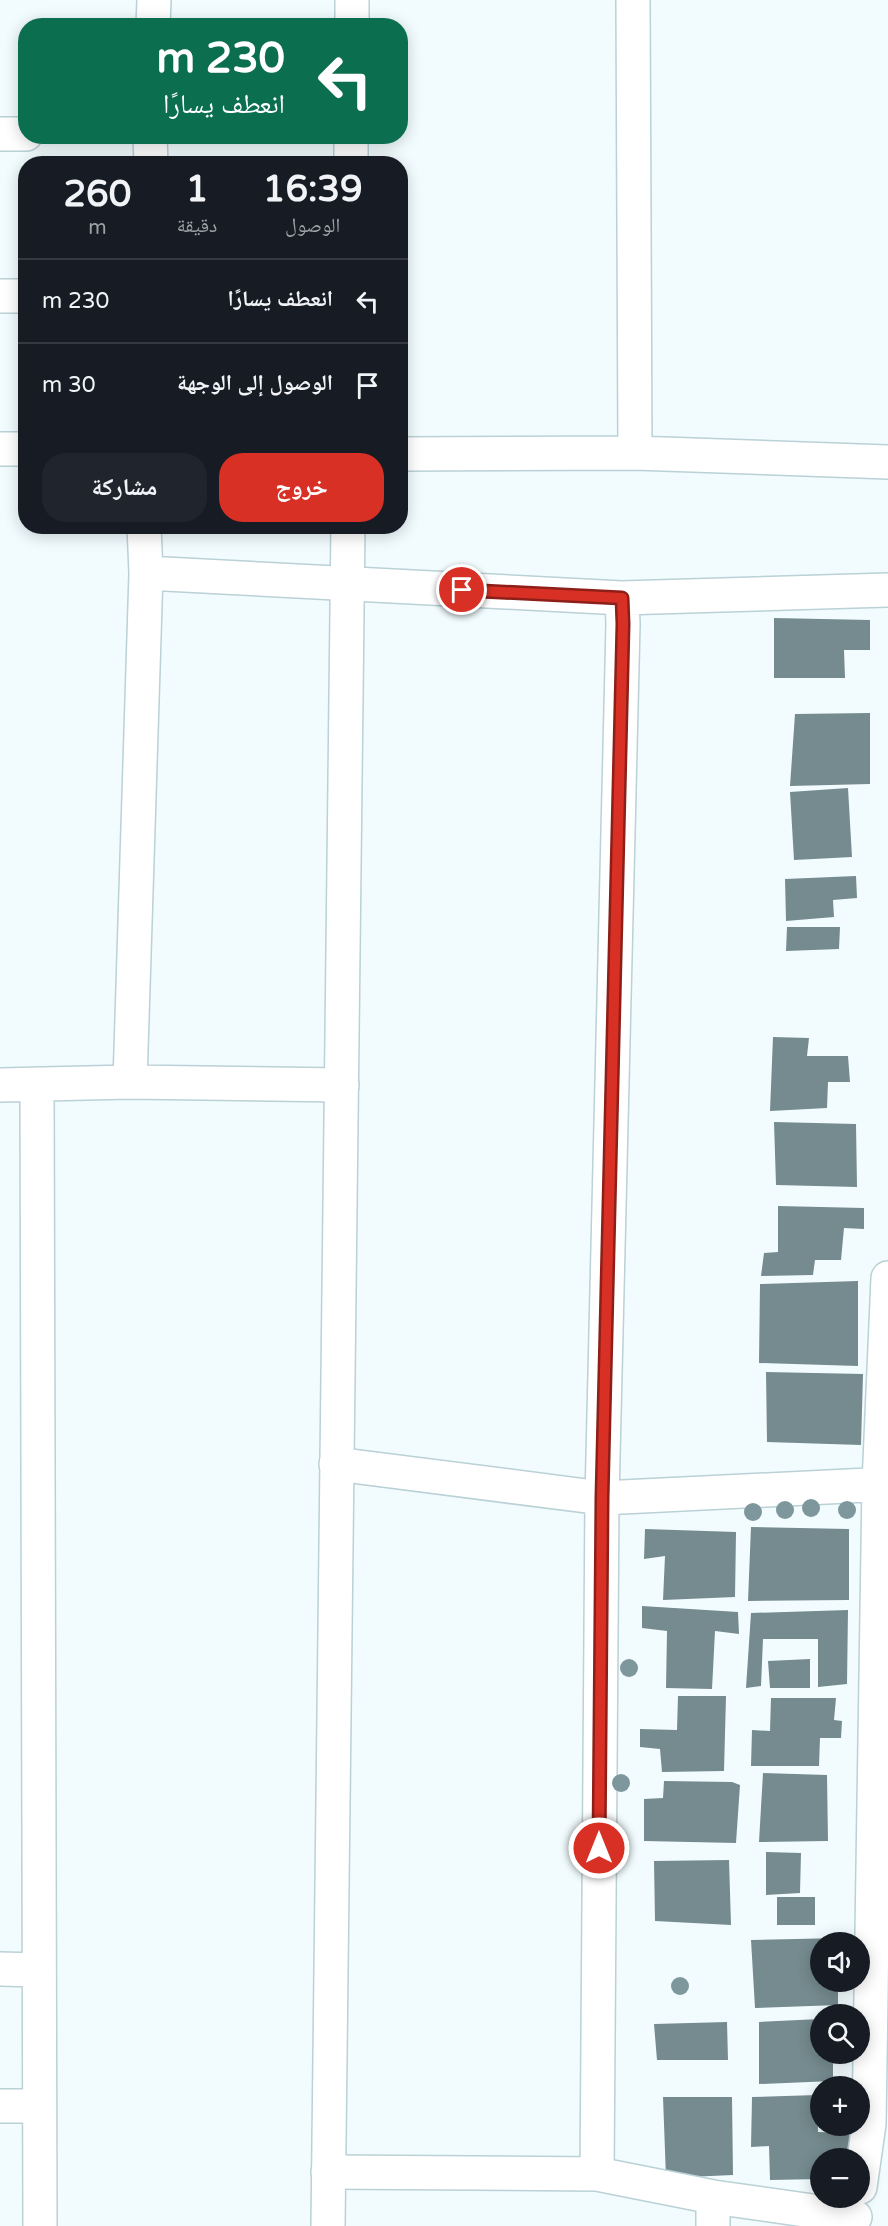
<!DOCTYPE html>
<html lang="ar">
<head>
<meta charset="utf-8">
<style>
  :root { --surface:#171b24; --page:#20242c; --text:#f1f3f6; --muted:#9ea1a6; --line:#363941; --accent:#d93025 }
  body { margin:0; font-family:"Varela Round","Noto Naskh Arabic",sans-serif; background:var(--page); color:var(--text); direction:rtl; height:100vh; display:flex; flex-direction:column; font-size:22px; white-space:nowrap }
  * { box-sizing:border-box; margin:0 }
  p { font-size:20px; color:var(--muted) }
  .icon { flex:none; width:33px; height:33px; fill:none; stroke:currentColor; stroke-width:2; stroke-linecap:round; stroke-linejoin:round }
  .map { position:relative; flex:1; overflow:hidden; direction:ltr }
  .sheet { position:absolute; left:18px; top:156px; width:390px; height:378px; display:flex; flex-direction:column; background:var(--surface); border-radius:24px; box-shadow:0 3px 15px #0003; direction:rtl }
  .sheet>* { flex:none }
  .guide { position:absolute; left:18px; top:18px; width:390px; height:126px; border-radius:24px; box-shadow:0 3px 15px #0003; direction:rtl; background:#0b6e4f; color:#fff; overflow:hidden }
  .tools { position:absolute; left:810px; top:1932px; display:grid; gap:12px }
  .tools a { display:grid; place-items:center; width:60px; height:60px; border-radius:50%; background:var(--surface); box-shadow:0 3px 15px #0003; font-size:30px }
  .pin { position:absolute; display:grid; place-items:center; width:51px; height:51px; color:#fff; margin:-26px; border:3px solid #fff; border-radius:50%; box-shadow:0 2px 6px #0007 }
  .me { position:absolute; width:66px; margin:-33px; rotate:0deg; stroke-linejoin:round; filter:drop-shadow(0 0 4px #0008) }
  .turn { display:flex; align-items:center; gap:21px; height:126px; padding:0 24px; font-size:27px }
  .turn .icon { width:78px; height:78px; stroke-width:2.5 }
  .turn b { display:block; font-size:42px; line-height:51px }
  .eta { display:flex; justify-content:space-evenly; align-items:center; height:102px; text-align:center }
  .eta b { font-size:36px; font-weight:800; line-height:42px }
  .cta { display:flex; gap:12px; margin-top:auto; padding:12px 24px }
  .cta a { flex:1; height:69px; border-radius:24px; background:var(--accent); color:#fff; font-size:24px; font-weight:800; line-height:69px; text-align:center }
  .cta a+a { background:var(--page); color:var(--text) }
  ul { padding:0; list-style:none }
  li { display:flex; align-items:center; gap:18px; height:84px; padding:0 24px; border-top:2px solid var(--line) }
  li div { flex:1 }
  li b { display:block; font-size:22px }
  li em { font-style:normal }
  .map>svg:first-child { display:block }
  .building { fill:#758b8f }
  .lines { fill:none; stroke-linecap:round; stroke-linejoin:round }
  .minor-casing { stroke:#bad1d6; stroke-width:36 }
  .tertiary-casing { stroke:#bad1d6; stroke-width:36 }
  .minor { stroke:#fff; stroke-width:33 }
  .tertiary { stroke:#fff; stroke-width:33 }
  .tree { fill:#7d979d }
  .route-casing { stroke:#8d1f18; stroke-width:15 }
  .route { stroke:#d93025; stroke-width:10 }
</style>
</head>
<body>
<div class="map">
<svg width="888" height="2226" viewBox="0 0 888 2226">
  <rect width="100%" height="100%" fill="#f2fcfe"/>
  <!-- building -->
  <path class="building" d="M774 618 870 620V650H844L845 678H774Z
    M870 713V784L790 786 795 714Z
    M848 788 852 857 794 860 790 792Z
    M856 876 857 898 833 900 834 917 786 921 785 879Z
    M787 927H840L839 949 786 951Z
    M773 1037 809 1038 807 1056H848L850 1082H828L827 1108 770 1111Z
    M774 1122 856 1124 857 1187 776 1185Z
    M778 1206 864 1208V1229L844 1228 841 1260H815L813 1275 761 1276 764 1253 778 1252Z
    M858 1281V1366L759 1363 760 1284Z
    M766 1372 863 1374 861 1445 767 1442Z
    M751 1527 849 1529V1600L748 1601Z
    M645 1529 736 1532 735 1597 663 1600 665 1556 644 1559Z
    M642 1606 738 1612 739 1634 715 1631 712 1689 666 1688 667 1631 642 1628Z
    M848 1610 847 1684 818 1687V1639H763L761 1686 746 1688 751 1613Z
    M810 1659V1688H770L768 1661Z
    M678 1696H726L724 1771 662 1772 660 1749 640 1747V1729L677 1730Z
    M771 1698H836L834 1720 842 1721 841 1738H820L819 1766H751L752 1730 770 1731Z
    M763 1773 827 1775 828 1841 759 1842Z
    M664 1781 732 1782 740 1785 736 1843 644 1841V1799L663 1798Z
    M766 1852 801 1853 800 1893 766 1895Z
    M729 1860 731 1925 655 1921 654 1861Z
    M777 1897H815V1925H777Z
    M840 1938 839 1942H820V1982H838V2005L755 2008 751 1940Z
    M820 2019V2054H833V2081L759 2084V2022Z
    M727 2022 728 2060H657L654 2024Z
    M817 2095 818 2132 849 2133 850 2158H820V2179L770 2180 769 2146 751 2147 752 2097Z
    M663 2097H732L733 2175 666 2178Z"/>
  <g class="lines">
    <!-- minor casing -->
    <g class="minor-casing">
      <path id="minor" d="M633 0 635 453
        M153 26 154 0
        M0 134H26
        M150 136 151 164
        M0 296H26
        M0 449H26
        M400 454 635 453 888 462
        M146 573 622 598 888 590
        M130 1082 146 573 144 526
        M37 1084 40 2226
        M0 1085 130 1082 342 1085
        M336 1464 602 1498 888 1484
        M0 1969 39 1970
        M0 2106H39
        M328 2172 597 2174 713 2197 855 2217
        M597 2174 602 1498 623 624 622 598
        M860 2187 869 2124 879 1484 888 1278
        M713 2226V2197"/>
    </g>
    <!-- tertiary casing -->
    <g class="tertiary-casing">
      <path id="tertiary" d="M352 26V0
        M351 164V136
        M328 2226 348 526"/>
    </g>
    <!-- minor -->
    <use href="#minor" class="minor"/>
    <!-- tertiary -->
    <use href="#tertiary" class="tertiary"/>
  </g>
  <!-- trees -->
  <g class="tree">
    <circle cx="811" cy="1508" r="9"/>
    <circle cx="785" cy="1510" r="9"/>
    <circle cx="847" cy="1510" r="9"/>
    <circle cx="753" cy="1512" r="9"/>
    <circle cx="629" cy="1668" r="9"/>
    <circle cx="621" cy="1783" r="9"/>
    <circle cx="680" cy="1986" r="9"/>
  </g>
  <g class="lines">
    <!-- route casing -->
    <g class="route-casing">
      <path id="route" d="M462 590 622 598 623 624 602 1498 599 1848"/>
    </g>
    <!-- route -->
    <use href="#route" class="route"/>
  </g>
</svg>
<div class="tools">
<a><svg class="icon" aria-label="sound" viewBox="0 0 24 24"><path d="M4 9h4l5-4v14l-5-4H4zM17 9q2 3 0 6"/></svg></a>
<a><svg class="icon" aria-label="search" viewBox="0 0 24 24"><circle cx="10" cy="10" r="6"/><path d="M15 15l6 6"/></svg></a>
<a>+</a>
<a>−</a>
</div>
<div class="pin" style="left:462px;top:590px;background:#d93025"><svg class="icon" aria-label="arrive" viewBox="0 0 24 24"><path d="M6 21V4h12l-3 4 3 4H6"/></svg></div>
<svg class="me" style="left:599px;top:1848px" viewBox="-20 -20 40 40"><circle r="17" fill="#d93025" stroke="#fff" stroke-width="3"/><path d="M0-11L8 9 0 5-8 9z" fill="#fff"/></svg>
<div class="guide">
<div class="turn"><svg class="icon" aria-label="left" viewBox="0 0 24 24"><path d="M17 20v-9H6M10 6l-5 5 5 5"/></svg><div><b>230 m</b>انعطف يسارًا</div></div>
</div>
<section class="sheet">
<div class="eta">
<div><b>16:39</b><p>الوصول</p></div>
<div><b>1</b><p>دقيقة</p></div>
<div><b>260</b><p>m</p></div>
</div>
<ul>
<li><svg class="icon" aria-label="left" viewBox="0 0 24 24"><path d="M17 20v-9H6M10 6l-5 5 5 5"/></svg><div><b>انعطف يسارًا</b></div><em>230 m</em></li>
<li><svg class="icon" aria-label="arrive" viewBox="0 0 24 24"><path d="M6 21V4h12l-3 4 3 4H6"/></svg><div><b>الوصول إلى الوجهة</b></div><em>30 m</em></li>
</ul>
<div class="cta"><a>خروج</a><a>مشاركة</a></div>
</section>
</div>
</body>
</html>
